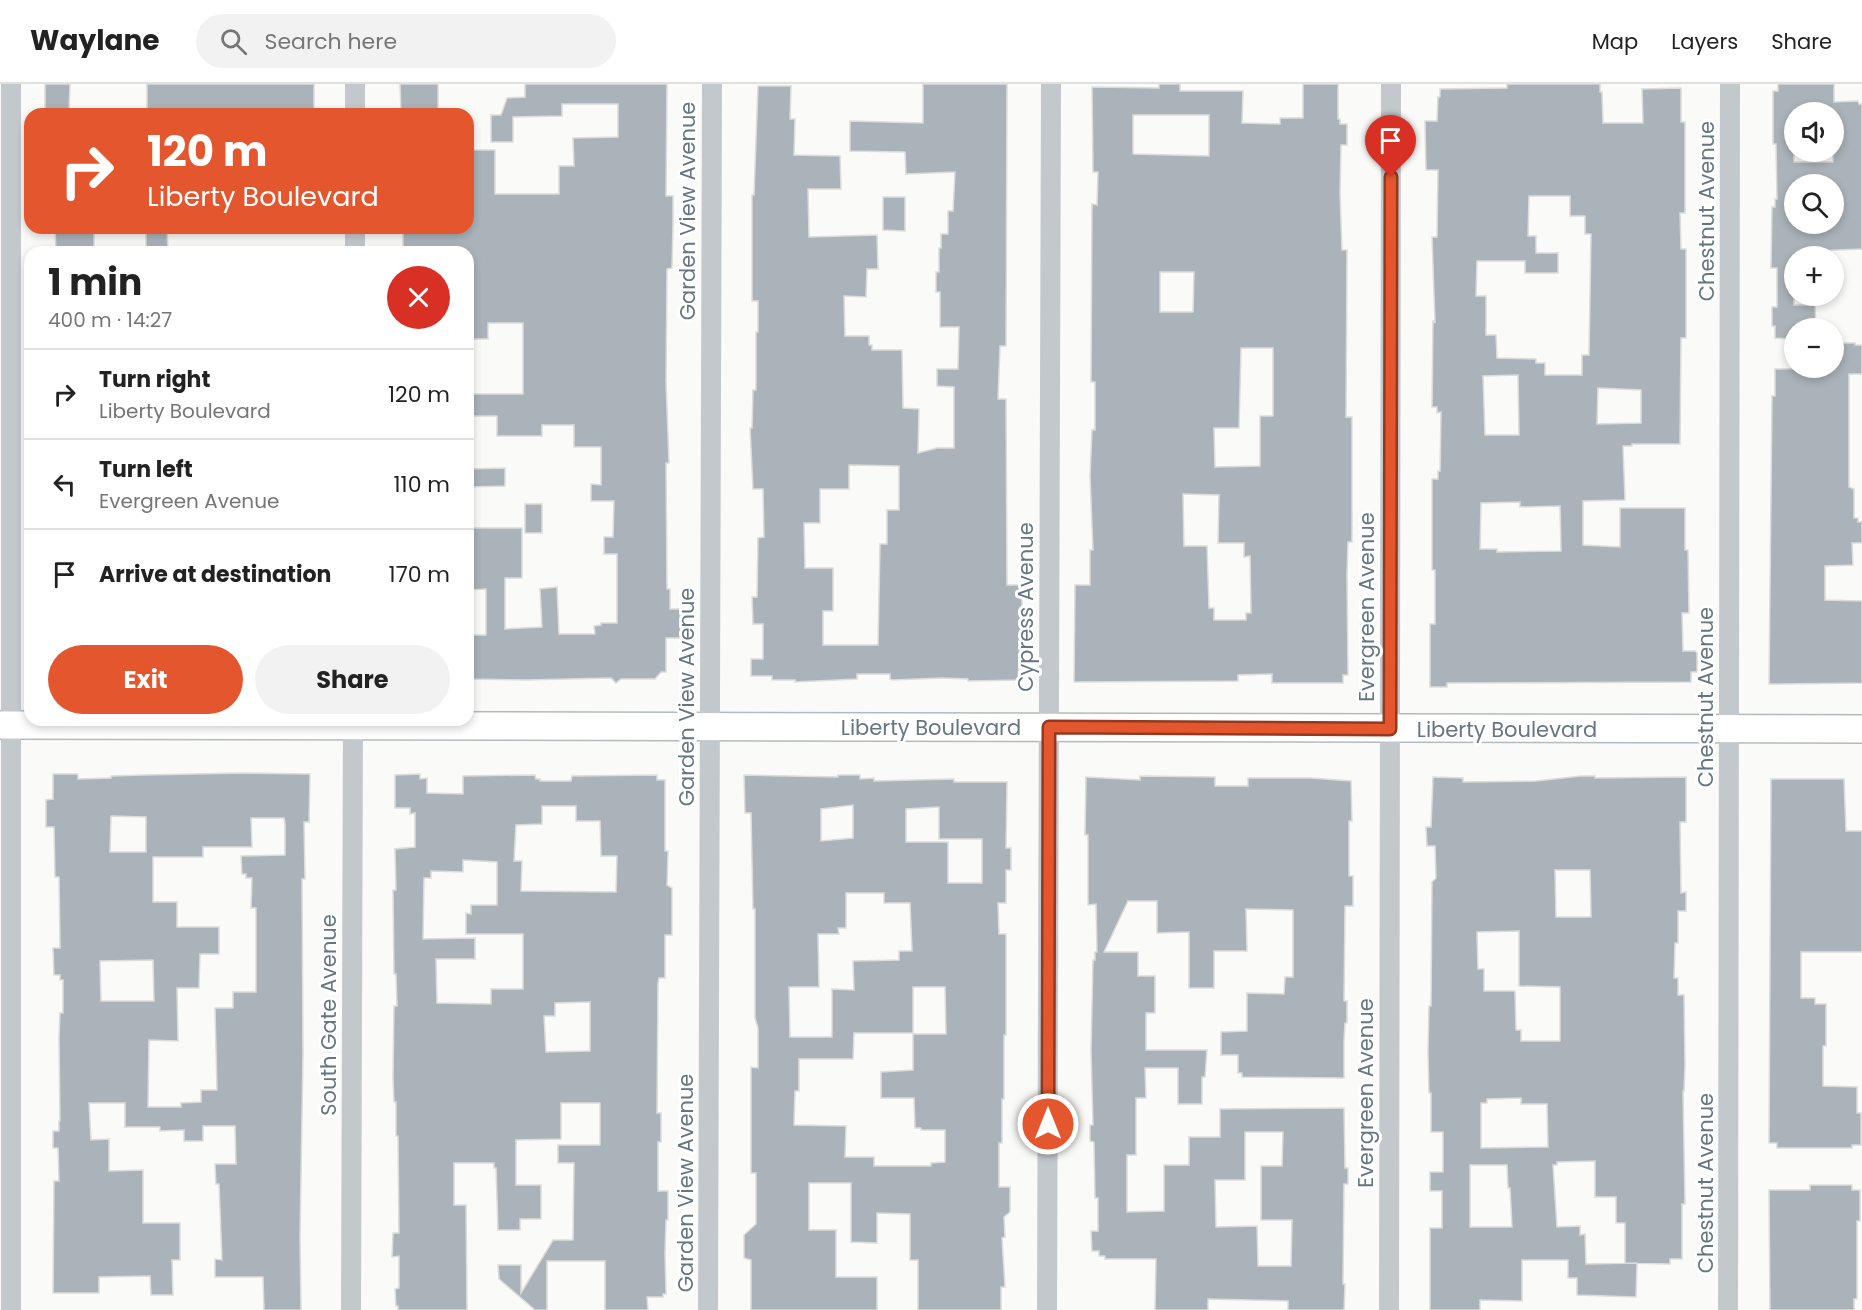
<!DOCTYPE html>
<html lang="en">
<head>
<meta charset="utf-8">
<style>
  :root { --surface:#fff; --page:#f2f2f2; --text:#222; --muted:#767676; --line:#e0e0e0; --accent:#e4572e }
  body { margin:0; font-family:Poppins,sans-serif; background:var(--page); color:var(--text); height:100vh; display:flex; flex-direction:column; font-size:22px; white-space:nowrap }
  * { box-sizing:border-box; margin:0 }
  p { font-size:20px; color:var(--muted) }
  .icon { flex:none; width:33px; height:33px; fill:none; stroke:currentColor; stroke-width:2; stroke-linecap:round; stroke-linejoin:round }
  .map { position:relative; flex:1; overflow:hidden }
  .sheet { position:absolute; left:24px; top:162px; width:450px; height:480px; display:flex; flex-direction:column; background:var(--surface); border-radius:18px; box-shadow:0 3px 9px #0003 }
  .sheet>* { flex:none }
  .banner { position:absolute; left:24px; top:24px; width:450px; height:126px; border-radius:18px; box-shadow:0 3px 9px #0003; background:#e4572e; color:#fff; overflow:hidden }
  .fabs { position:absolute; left:1784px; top:18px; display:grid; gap:12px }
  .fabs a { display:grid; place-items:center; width:60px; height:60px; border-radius:50%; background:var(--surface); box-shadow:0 3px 9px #0003; font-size:30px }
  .pin { position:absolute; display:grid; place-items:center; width:51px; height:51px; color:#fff; margin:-62px -26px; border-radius:50% 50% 50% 0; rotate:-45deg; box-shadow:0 0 6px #0007 }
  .pin .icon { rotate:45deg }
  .me { position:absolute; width:66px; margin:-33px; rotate:0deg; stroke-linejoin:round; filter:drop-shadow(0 0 4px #0008) }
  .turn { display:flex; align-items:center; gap:21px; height:126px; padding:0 24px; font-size:27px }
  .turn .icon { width:78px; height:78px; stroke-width:2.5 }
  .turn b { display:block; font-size:42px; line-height:51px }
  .round { display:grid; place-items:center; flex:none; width:63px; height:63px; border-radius:32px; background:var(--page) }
  .headline { display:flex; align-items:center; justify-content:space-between; height:102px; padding:0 24px }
  h1 { font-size:36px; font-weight:700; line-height:45px }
  .primary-button { display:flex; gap:12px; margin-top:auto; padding:12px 24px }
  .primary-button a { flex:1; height:69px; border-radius:36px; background:var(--accent); color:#fff; font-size:24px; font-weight:700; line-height:69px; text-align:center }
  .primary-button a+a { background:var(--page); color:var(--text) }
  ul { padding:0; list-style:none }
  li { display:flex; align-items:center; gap:18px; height:90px; padding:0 24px; border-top:2px solid var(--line) }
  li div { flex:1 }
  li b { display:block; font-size:22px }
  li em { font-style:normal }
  header { display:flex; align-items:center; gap:36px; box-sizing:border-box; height:84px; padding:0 30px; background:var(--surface); border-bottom:2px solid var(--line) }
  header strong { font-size:28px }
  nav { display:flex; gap:33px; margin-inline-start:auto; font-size:21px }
  .search { width:420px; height:54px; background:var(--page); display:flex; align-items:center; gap:15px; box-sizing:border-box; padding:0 21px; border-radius:33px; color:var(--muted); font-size:22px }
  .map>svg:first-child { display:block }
  .building { fill:#aab3b9; stroke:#dcdcda; stroke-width:1.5; fill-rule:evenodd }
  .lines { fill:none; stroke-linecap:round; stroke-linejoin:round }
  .secondary-casing { stroke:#b3babf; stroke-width:30 }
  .street { stroke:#c3c8cc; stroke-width:20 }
  .secondary { stroke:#fff; stroke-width:27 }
  .route-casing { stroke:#94391e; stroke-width:15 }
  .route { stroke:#e4572e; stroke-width:10 }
  .labels { text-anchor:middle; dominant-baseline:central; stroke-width:6; stroke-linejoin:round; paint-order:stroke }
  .street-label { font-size:21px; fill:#657683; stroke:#fff }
</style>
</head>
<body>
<header>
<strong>Waylane</strong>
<div class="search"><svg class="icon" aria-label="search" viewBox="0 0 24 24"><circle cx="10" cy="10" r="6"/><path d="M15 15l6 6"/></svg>Search here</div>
<nav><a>Map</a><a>Layers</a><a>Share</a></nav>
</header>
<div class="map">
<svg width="1862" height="1226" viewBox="0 0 1862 1226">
  <rect width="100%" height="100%" fill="#fafaf8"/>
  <!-- building -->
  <path class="building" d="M45 0H70L69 27H45Z
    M147 0H314V30L147 29Z
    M400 0H438V30H401Z
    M525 0H667L666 112H673V140L672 184 667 185 666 297 669 379H666L667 505H670V525H680L681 554H666V588H661L655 595H621L616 599 611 594 526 596 468 595V551H486V505L468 506V444H522V494H505V545L542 543 540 505 557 503 559 550H595L594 542 601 541V539H617V470H604V453H613L614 417H591V400L601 401V363H574V341H542V352H497V332H468V310H523V239H488V255H468V168H403V144H468V66H495V110H559V82H574L573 54 618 53V20H562V32L513 33V58H491V31H501L507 14 525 13Z
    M923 0H1007L1006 262H1000L998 315H1006L1007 501H1022V575L1019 576 1018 596 968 597V595L942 594 892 596 890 595V590H857V595L795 598V596H772V592H751V575H763V540H753L752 513H757L758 454 764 453 763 405H753L750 344H752L753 306H756V248H758V217H752V111H754L758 2H791L790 35H795L794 71 840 72 841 105H808L809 153 877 151 878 185H867L866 213 844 212 845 252H869V261H872V266H902L903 324 919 325 918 369 937 364H954V303L937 302V285H958L959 243H940V208H936V188H939V164H941V150H948V127H953L955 88 906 90 905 68 850 67V37L923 39ZM849 381 899 382V426H887V460H880L878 561H823V527H833V484H805L804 439H820V405H849Z
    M1159 0H1180V7H1243L1242 39 1280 40V34H1303V0H1338V35H1340V40H1347V61H1341L1340 109 1342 166H1347L1346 333H1352V458H1348L1347 490 1348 591H1343V599H1272V590L1238 591V597L1074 598 1075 501H1090V466H1093L1090 392 1092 346H1095V298H1091L1092 120 1097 121 1098 88H1093L1092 3 1159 4ZM1133 31H1209V72L1133 70ZM1160 188H1194L1193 228H1160ZM1241 264H1273V332H1260V382L1215 383 1214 344H1239ZM1183 410 1219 411 1218 459H1244V473L1250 472 1251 529H1246V536H1214V524H1209L1207 462H1184Z
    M1507 0H1600V8H1602L1603 39H1643L1642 5 1681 4V38H1685V129H1680L1681 165H1686V254H1681L1680 360H1632V362H1623L1625 416 1583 417V461L1620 463V424H1685V466H1688L1689 529H1682L1683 567H1695L1697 569V588H1691V598L1447 599V603H1430V540H1435V486H1432V395H1438V387H1440L1441 328 1437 329V323H1432L1433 237 1435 238 1432 153H1437L1438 86H1426L1425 37H1437L1438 13H1440V5L1507 4ZM1529 112H1570V132H1585V150H1591L1589 271H1582V291H1545V279H1536V275L1497 274 1496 251H1486V212H1476L1477 177H1525V189H1558V169H1536V152H1528ZM1518 291 1519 351H1485L1483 292ZM1598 304 1641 306V339L1597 340ZM1520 418V423L1560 422 1561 467 1497 468V465H1480L1481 419Z
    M1778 0H1834V18L1858 17 1859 20H1862V165L1815 167V172H1794V221H1815L1816 244H1794V255L1775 254V242H1772V223H1777V184H1771L1772 123H1775V115H1777L1776 60H1773V7H1778ZM1833 25V78H1794V26ZM1794 100H1833V140H1794Z
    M883 113H905V147L883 146Z
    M55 144H94V168H56Z
    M146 144H167L168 168H146Z
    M1833 259H1855V261H1862V290H1849V403L1854 405V434H1858V438H1862V459H1852L1853 481 1825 482V516L1862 517V599L1769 600 1772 312H1775V285L1833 284Z
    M505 384V402L468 403V385Z
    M525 420H542V449H525Z
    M244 689 310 690 309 738H304L305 795H302L303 969 300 1153 301 1226H264L263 1193H215V1175L222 1176 219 1100H216L215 1080H236L235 1042H203V1057H184V1046L160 1047V1043H125V1019H89L91 1056 109 1055V1087L143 1086V1139H180V1176H172L173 1211H151L150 1192 99 1193V1209H53L54 1097H59L58 1064H53V1047H59V1037H60L59 953 60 929H63V896H60V891H54L53 864H60V860L59 793H55L54 743H46V716L53 715V690H78V695L111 694V692L144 691ZM111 732 146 733V768H110ZM251 734H284L285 739V771L241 772 242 790H246V794H252L251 824H256V908H233V924H215L217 1006H201V1018L181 1019V1023H148L149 956 178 957 177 904H199L200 870H219V843H177V818H153V773H203V763H252ZM153 876 154 917H101L100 877Z
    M420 690V695L427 694V709L463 710V692L535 691 536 695H540V697H571L572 692 657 691V696H665V767H668L667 801 672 804V851H665V894H659L658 899 657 1029H661V1058H658V1107H668V1136H666L665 1169 666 1210H663V1213H647L648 1226H605V1177H547V1226H535L499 1195 498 1181H521V1209L553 1156H573L574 1079H558V1061H600V1019H561V1055L516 1056V1101H541V1135H520V1146H498L496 1084H494V1079H454V1121H466L467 1226H398V1222H396L395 1205 399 1204V1172L392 1173 393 1149H399L398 1052H396V1018H394L393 994 394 922H397L396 890H394L393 806H396L395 765 415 763V729L410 730V724H395V691ZM542 722H576V737H600L601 772H617L616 808 521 807 522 777H514L516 741 542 740ZM463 776 497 778V821H471V830L466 829V850H523V905H491V920L437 919 436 875H475V854L423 855 424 794H431V787L463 788ZM590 918V967L546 968 544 932H555V919Z
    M744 691 838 693V691H860V695L874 694V697L954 695V698H1007L1006 764H1011V786H1006V819H998L999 850H1006V951H1004V1015H1002V1059H999V1103H1010V1128L1004 1133 1005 1153 1002 1154 1005 1203H1001V1226H918V1176H910V1130L877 1129V1159L851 1158V1099H809V1146H836V1193H877V1226H751V1176L744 1174V1151L756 1140V1089H751V983L758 984V944L755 934V825H753L751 729H745ZM853 721V754L821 757V725ZM939 723V755H982V799H948V758H906V725ZM846 809H884V819H910L912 867H899V876L853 877 854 906 832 905V953H790L789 903H819L818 850H839L838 844H846ZM913 903H945L946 950H913V986L881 988V1014H914L915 1044H921V1046H945V1078L931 1079V1082H874V1073H845L846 1042 794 1041 795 1007H799V975H853L854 949H913Z
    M1140 692 1215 693V702H1248V694H1311L1351 697 1352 737H1349V792H1353V822H1345L1344 917H1347V939H1345L1344 957V994L1242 993V989H1238V971H1221V948L1247 947V909L1284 910 1285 893H1293V826L1246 825 1247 867H1214V904H1189V848L1157 849V817H1128L1104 868H1138V892H1155V929H1146V966H1207L1205 993H1202V1020H1178V984H1145L1146 1014H1136V1071H1127V1128L1164 1127V1081H1189V1053H1220V1025L1344 1024 1345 1084H1348V1100H1344L1343 1200H1345L1344 1226H1288V1217L1208 1215V1226H1155L1156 1175H1105V1172H1099V1167H1092L1091 1147H1098V1114H1095L1094 1058 1090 1057V1041H1093L1091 967 1093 876H1095V868H1097L1096 820 1088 821V751H1085L1086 693 1140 696ZM1245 1048H1283L1282 1082H1261V1136H1292L1291 1182H1258L1257 1142 1216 1143 1215 1096H1245Z
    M1581 692H1595V694L1686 693V738H1680L1681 809 1686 808V827H1678V859H1675L1674 894H1678V911H1684L1685 981 1684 1007H1683L1685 1120H1682V1175H1670V1180L1625 1179V1139H1616V1113H1595V1077L1557 1078V1081H1553L1557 1143 1580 1142V1151L1585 1150 1586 1180 1637 1179 1636 1213 1577 1211V1194H1568V1176H1522V1217L1480 1216V1226H1430V1144H1442V1107H1430V1088H1443V1048H1431V1009H1429L1428 969 1429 922H1431L1432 798 1436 794 1435 762H1427L1426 743H1431L1433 693 1463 694V698L1536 697ZM1555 786H1590L1591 833H1556ZM1519 847V902L1560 903V957H1521V946H1516L1515 907H1484V885H1478L1477 848ZM1521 1014V1020H1547L1548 1063 1481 1064V1019H1487V1015ZM1470 1081H1507L1508 1104H1510L1512 1143H1470Z
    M1771 695H1844L1846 747H1862V868H1801V914H1815V920H1826V962H1823V1002L1857 1003V1029H1861V1061H1852V1064H1777V1059H1769Z
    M1810 1101H1852V1106H1860V1137H1857V1215H1854V1226H1770L1769 1106H1810Z"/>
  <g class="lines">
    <!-- secondary casing -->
    <g class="secondary-casing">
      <path id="secondary" d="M0 641 1862 645"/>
    </g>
    <!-- street -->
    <path class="street" d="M355 30V0
      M355 168V144
      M11 1226V0
      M351 1226 353 636
      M708 1226 712 0
      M1047 1226 1051 0
      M1389 1226 1391 0
      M1728 1226 1730 0"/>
    <!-- secondary -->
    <use href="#secondary" class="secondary"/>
  </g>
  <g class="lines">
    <!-- route casing -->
    <g class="route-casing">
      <path id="route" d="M1048 1040 1049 643 1390 645 1391 93"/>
    </g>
    <!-- route -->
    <use href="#route" class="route"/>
  </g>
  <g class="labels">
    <!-- street labels -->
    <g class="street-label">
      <text transform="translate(687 127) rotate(-90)">Garden View Avenue</text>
      <text transform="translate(1706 127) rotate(-90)">Chestnut Avenue</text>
      <text transform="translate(1025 523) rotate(-90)">Cypress Avenue</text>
      <text transform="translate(1366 523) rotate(-90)">Evergreen Avenue</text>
      <text transform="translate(686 613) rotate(-90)">Garden View Avenue</text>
      <text transform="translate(1705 613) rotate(-90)">Chestnut Avenue</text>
      <text x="931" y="643">Liberty Boulevard</text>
      <text x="1507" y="645">Liberty Boulevard</text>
      <text transform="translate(328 931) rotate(-90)">South Gate Avenue</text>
      <text transform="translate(1365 1009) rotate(-90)">Evergreen Avenue</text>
      <text transform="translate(685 1099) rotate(-90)">Garden View Avenue</text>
      <text transform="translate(1705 1099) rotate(-90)">Chestnut Avenue</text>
    </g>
  </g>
</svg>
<div class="fabs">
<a><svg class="icon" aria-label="sound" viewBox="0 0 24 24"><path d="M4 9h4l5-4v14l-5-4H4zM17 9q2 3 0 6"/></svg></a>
<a><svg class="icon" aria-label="search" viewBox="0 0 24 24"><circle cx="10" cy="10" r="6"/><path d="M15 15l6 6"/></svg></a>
<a>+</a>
<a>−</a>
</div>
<div class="pin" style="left:1391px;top:93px;background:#d93025"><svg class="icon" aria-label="arrive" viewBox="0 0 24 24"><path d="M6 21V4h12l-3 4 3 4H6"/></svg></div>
<svg class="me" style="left:1048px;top:1040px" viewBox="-20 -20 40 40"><circle r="17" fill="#e4572e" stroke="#fff" stroke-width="3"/><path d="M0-11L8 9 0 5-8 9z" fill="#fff"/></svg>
<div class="banner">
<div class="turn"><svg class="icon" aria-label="right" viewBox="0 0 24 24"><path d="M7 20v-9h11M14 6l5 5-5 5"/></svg><div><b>120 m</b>Liberty Boulevard</div></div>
</div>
<section class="sheet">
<div class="headline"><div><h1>1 min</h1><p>400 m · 14:27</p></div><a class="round" style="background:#d93025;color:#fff"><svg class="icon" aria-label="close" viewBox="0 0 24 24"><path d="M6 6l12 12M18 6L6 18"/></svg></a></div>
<ul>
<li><svg class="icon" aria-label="right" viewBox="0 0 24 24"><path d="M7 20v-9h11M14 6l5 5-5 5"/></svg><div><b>Turn right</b><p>Liberty Boulevard</p></div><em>120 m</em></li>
<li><svg class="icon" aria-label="left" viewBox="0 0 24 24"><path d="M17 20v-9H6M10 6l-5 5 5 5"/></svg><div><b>Turn left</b><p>Evergreen Avenue</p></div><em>110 m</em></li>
<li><svg class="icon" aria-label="arrive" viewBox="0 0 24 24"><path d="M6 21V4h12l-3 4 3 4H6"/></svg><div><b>Arrive at destination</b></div><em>170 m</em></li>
</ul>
<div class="primary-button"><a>Exit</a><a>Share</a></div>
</section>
</div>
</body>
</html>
